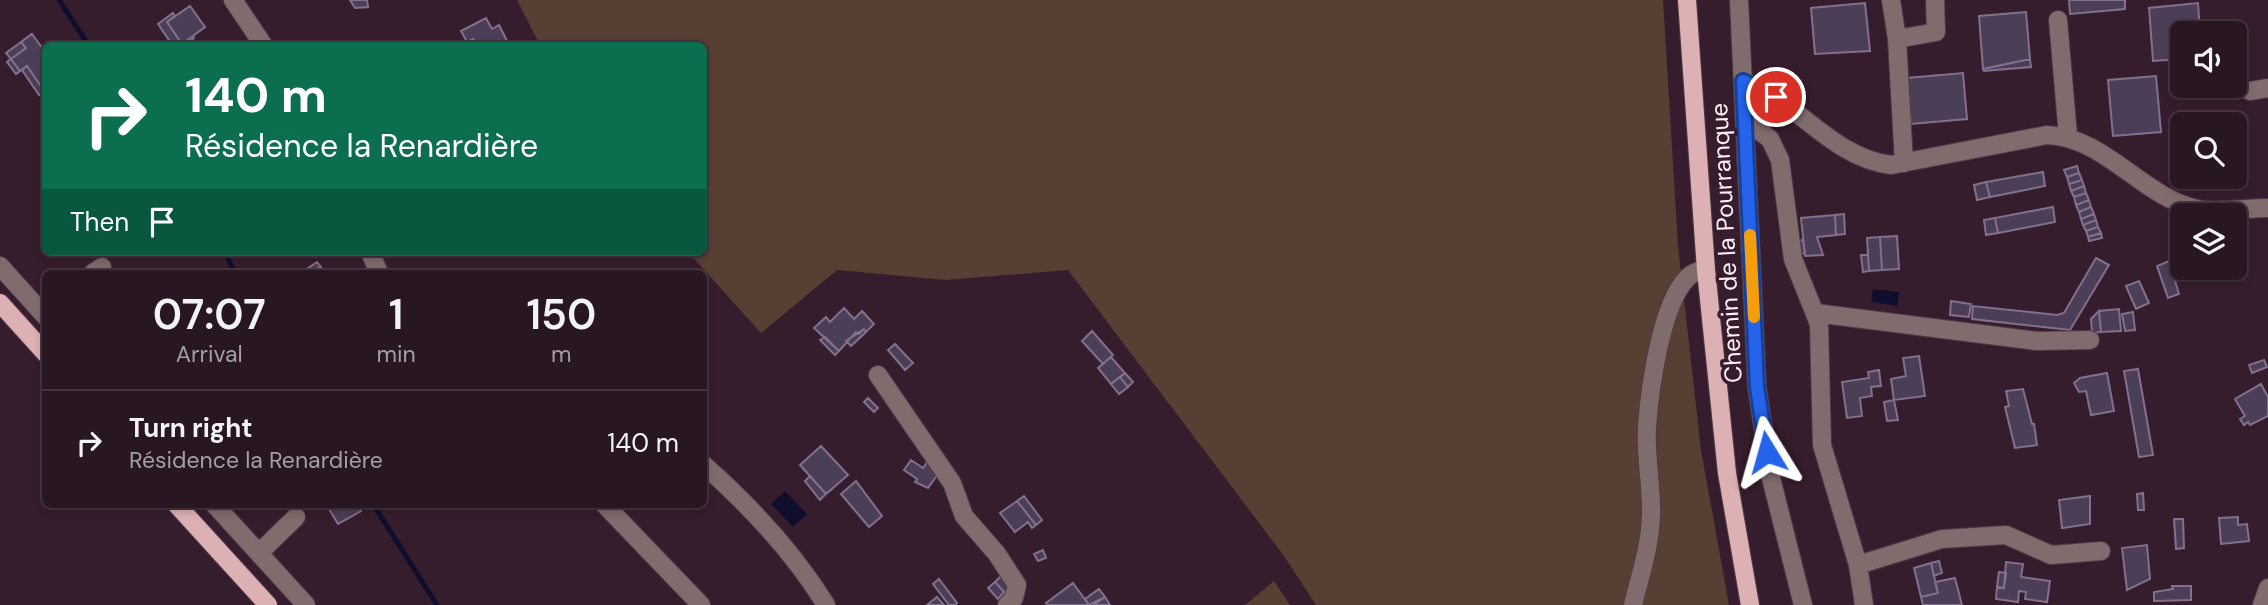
<!DOCTYPE html>
<html lang="en">
<head>
<meta charset="utf-8">
<style>
  :root { --surface:#281622; --page:#34232f; --text:#f1f3f6; --muted:#a59fa5; --line:#443540 }
  body { margin:0; font-family:"DM Sans",sans-serif; background:var(--page); color:var(--text); height:100vh; display:flex; flex-direction:column; font-size:26px; white-space:nowrap }
  * { box-sizing:border-box; margin:0 }
  p { font-size:23px; color:var(--muted) }
  .icon { flex:none; width:38px; height:38px; fill:none; stroke:currentColor; stroke-width:2; stroke-linecap:round; stroke-linejoin:round }
  .map { position:relative; flex:1; overflow:hidden }
  .side { position:absolute; left:42px; top:270px; width:665px; height:238px; display:flex; flex-direction:column; background:var(--surface); border-radius:10px; box-shadow:0 4px 10px #0003,0 0 0 2px var(--line) }
  .side>* { flex:none }
  .banner { position:absolute; left:42px; top:42px; width:665px; height:214px; border-radius:10px; box-shadow:0 4px 10px #0003,0 0 0 2px var(--line); background:#0b6e4f; color:#fff; overflow:hidden }
  .fabs { position:absolute; left:2170px; top:21px; display:grid; gap:14px }
  .fabs a { display:grid; place-items:center; width:77px; height:77px; border-radius:10px; background:var(--surface); box-shadow:0 4px 10px #0003,0 0 0 2px var(--line); font-size:35px }
  .pin { position:absolute; display:grid; place-items:center; width:60px; height:60px; color:#fff; margin:-30px; border:4px solid #fff; border-radius:50%; box-shadow:0 2px 7px #0007 }
  .me { position:absolute; width:77px; margin:-38px; rotate:352deg; stroke-linejoin:round; filter:drop-shadow(0 0 5px #0008) }
  .turn { display:flex; align-items:center; gap:24px; height:147px; padding:0 28px; font-size:32px }
  .turn .icon { width:91px; height:91px; stroke-width:2.5 }
  .turn b { display:block; font-size:49px; line-height:60px }
  .then { display:flex; align-items:center; height:66px; padding:0 28px; background:#0003; gap:14px; font-size:26px }
  .eta { display:flex; justify-content:space-evenly; align-items:center; height:119px; text-align:center }
  .eta b { font-size:42px; font-weight:600; line-height:49px }
  ul { padding:0; list-style:none }
  li { display:flex; align-items:center; gap:21px; height:105px; padding:0 28px; border-top:2px solid var(--line) }
  li div { flex:1 }
  li b { display:block; font-size:26px }
  li em { font-style:normal }
  .map>svg:first-child { display:block }
  .green { fill:#583f34 }
  .water { fill:#0f0e2d }
  .lines { fill:none; stroke-linecap:round; stroke-linejoin:round }
  .stream { stroke:#0f0e2d; stroke-width:5 }
  .building { fill:#4d3e57; stroke:#81718d; stroke-width:2 }
  .minor-casing { stroke:#523b49; stroke-width:20 }
  .major-casing { stroke:#523b49; stroke-width:20 }
  .minor { stroke:#816c6d; stroke-width:18 }
  .major { stroke:#ddb1b4; stroke-width:18 }
  .route-casing { stroke:#184099; stroke-width:18 }
  .route { stroke:#2563eb; stroke-width:12 }
  .slow { stroke:#f59e0b; stroke-width:12 }
  .labels { text-anchor:middle; dominant-baseline:central; stroke-width:7; stroke-linejoin:round; paint-order:stroke }
  .street-label { font-size:24px; fill:#fef0f8; stroke:#361d2d }
</style>
</head>
<body>
<div class="map">
<svg width="2268" height="605" viewBox="0 0 2268 605">
  <rect width="100%" height="100%" fill="#361d2d"/>
  <!-- green -->
  <path class="green" d="M517 0H1663L1678 246 1701 450 1729 605H1316L1284 556 1068 270 946 280 837 270 761 333 688 252H704V46L540 45Z
    M1274 581 1290 605H1245Z"/>
  <!-- water -->
  <path class="water" d="M1873 289 1899 292 1897 306 1871 302Z
    M785 491 807 514 793 527 771 504Z"/>
  <g class="lines">
    <!-- stream -->
    <path class="stream" d="M59 0 89 46
      M225 252 235 273
      M373 504 437 605"/>
  </g>
  <!-- building -->
  <path class="building" d="M350 0H367L368 7 355 8Z
    M2069 0H2125V9L2070 14Z
    M1865 3 1870 51 1815 54 1811 8Z
    M2198 3 2200 33H2182V59L2153 61 2149 8Z
    M190 6 205 27 182 44 167 22Z
    M2026 12 2030 59 1983 69 1979 16Z
    M173 13 175 16 167 22 182 44 193 36 194 38 183 46H173L158 24Z
    M486 18 492 29 499 25 507 41 499 46H476L473 39 467 42 461 31Z
    M32 34 46 53 44 91 27 66 20 71 11 59 26 48 21 42Z
    M21 42 26 48 11 59 6 53Z
    M11 59 20 71 16 74 7 62Z
    M2030 59 2031 67 1984 71 1983 69Z
    M27 66 44 91 39 95 22 70Z
    M1963 73 1967 119 1911 124 1907 78Z
    M2156 76 2161 132 2113 136 2108 80Z
    M2235 125 2239 173H2235Z
    M2077 166 2079 173 2067 177 2064 170Z
    M2043 172 2045 186 1990 197 1986 182Z
    M2079 173 2082 180 2069 184 2067 177Z
    M2082 180 2084 186 2071 191 2069 184Z
    M1986 182 1990 197 1977 200 1974 185Z
    M2084 186 2086 193 2074 197 2071 191Z
    M2086 193 2089 200 2076 205 2074 197Z
    M2089 200 2091 207 2079 212 2076 205Z
    M2053 207 2055 222 1998 233 1995 218Z
    M2091 207 2094 214 2081 219 2079 212Z
    M1844 214 1845 234 1836 235 1835 215Z
    M2094 214 2096 220 2083 225 2081 219Z
    M1835 215 1836 235 1817 237 1823 255 1805 256 1801 218Z
    M1995 218 1998 233 1986 235 1984 220Z
    M2096 220 2098 227 2086 231 2083 225Z
    M2098 227 2101 233 2088 237 2086 231Z
    M2101 233 2102 238 2089 241 2088 237Z
    M1897 236 1899 269 1882 270 1880 237Z
    M1880 237 1882 270 1869 271 1867 238Z
    M1803 240 1805 253 1798 254 1796 241Z
    M1861 255H1868L1869 271 1863 272Z
    M2096 258 2109 265 2070 330 1972 319 1973 306 2057 315 2064 313Z
    M2169 261 2179 294 2168 298 2157 266Z
    M317 262 321 267 306 273 304 271Z
    M2139 281 2149 303 2136 309 2126 286Z
    M1951 301 1971 304 1969 317 1950 315Z
    M844 308 854 319 862 311 874 324 866 332 864 329 859 334 856 332 839 351 814 328 826 317 830 322Z
    M2119 309 2121 331 2101 332 2099 311Z
    M2099 311 2101 332 2092 333 2091 319Z
    M2133 312 2135 330 2125 331 2122 314Z
    M864 329 866 332 851 346 846 341Z
    M1092 331 1113 355 1103 364 1082 341Z
    M825 337 839 351 835 355 820 340Z
    M895 344 913 363 905 370 888 350Z
    M1919 356 1925 396 1894 400 1891 379 1906 376 1903 358Z
    M1111 357 1125 373 1111 384 1098 368Z
    M2264 360 2267 367 2252 373 2249 365Z
    M2138 369 2153 455 2139 457 2124 371Z
    M1879 370 1881 386 1871 387 1872 396 1860 398 1862 416 1847 418 1842 382 1869 378 1868 372Z
    M1125 373 1133 382 1128 387 1120 377Z
    M2107 373 2114 411 2091 415 2086 391 2079 392 2074 383 2080 378Z
    M1120 377 1128 387 1119 394 1111 384Z
    M2261 384 2268 397V416L2250 425 2248 422 2244 425 2240 419 2245 416 2235 399Z
    M2023 389 2032 424H2034L2037 445 2015 448 2005 407 2009 406 2006 391Z
    M868 398 878 408 874 412 864 402Z
    M1894 400 1898 420 1887 421 1884 402Z
    M821 446 848 475 826 494 800 465Z
    M929 459 938 474 928 488 915 482 917 479 904 470 911 460 923 468Z
    M810 476 826 494 820 500 805 481Z
    M856 481 882 516 869 527 841 494Z
    M2143 493 2144 510H2138L2137 494Z
    M1024 496 1042 520 1036 525 1017 501Z
    M2090 496V524L2062 528 2059 500Z
    M1017 501 1036 525 1032 528 1028 522 1015 532 1000 513Z
    M326 504H357L361 511 338 524Z
    M2238 517V525L2247 524 2249 541 2221 544 2219 518Z
    M2174 519H2183L2184 548 2176 549Z
    M2147 545 2150 579 2127 590 2122 548Z
    M1043 550 1046 558 1038 561 1034 554Z
    M1939 561 1942 573 1934 576 1931 563Z
    M2006 562 2023 564 2021 577 2050 581 2047 602 2025 599 2026 592 2019 591 2018 602 1996 599 1997 587 2004 588Z
    M1931 563 1938 593 1921 597 1914 568Z
    M1999 572 2006 573 2004 588 1997 587Z
    M1001 576 1012 588 1005 593 995 582Z
    M1955 578 1962 605H1923L1921 597 1938 593 1935 582Z
    M939 579 957 603 955 605H949L933 584Z
    M995 582 1004 592 998 599 988 588Z
    M1073 583 1089 605H1048L1046 603Z
    M2172 586H2191V600L2154 601V592L2173 589Z
    M1099 589 1105 597 1089 605 1085 599Z
    M937 597 944 605H927Z
    M1105 597 1110 605H1094Z"/>
  <g class="lines">
    <!-- minor casing -->
    <g class="minor-casing">
      <path id="minor" d="M233 0 264 46
        M1739 0 1757 387 1770 474 1803 605
        M1891 0 1897 39
        M2058 20 2068 136
        M1743 81C1755 87 1768 91 1778 99 1815 125 1845 159 1891 165L2047 135C2105 137 2141 196 2197 209 2218 213 2246 208 2268 208
        M2250 91 2268 88
        M1745 120 1770 139 1780 160 1793 259 1819 324 1822 445 1858 565 1864 605
        M1904 163 1897 39 1936 32 1935 0
        M370 252 379 273
        M0 266 46 317
        M93 273 102 267
        M1815 313 2037 341 2090 340
        M878 375 952 483 964 516 997 554 1017 585 1014 598 1007 605
        M704 465C749 505 794 553 826 605
        M214 504 306 605
        M604 504 701 605
        M259 553 296 517
        M1858 565 1942 539 2006 535 2051 555 2101 551
        M1633 605C1640 576 1650 547 1651 516 1652 486 1645 455 1647 426 1650 388 1661 305 1687 278 1693 272 1698 271 1706 270
        M2262 605 2268 588"/>
    </g>
    <!-- major casing -->
    <g class="major-casing">
      <path id="major" d="M1687 0 1706 270 1727 473 1750 605
        M0 303 46 354
        M176 504 268 605"/>
    </g>
    <!-- minor -->
    <use href="#minor" class="minor"/>
    <!-- major -->
    <use href="#major" class="major"/>
  </g>
  <g class="lines">
    <!-- route casing -->
    <g class="route-casing">
      <path id="route" d="M1767 452 1757 387 1743 81 1776 97"/>
    </g>
    <!-- route -->
    <use href="#route" class="route"/>
    <!-- slow -->
    <path class="slow" d="M1750 235 1754 317"/>
  </g>
  <g class="labels">
    <!-- street labels -->
    <g class="street-label">
      <text transform="translate(1726 243) rotate(-93)">Chemin de la Pourranque</text>
    </g>
  </g>
</svg>
<div class="fabs">
<a><svg class="icon" aria-label="sound" viewBox="0 0 24 24"><path d="M4 9h4l5-4v14l-5-4H4zM17 9q2 3 0 6"/></svg></a>
<a><svg class="icon" aria-label="search" viewBox="0 0 24 24"><circle cx="10" cy="10" r="6"/><path d="M15 15l6 6"/></svg></a>
<a><svg class="icon" aria-label="layers" viewBox="0 0 24 24"><path d="M12 4l9 5-9 5-9-5zM3 14l9 5 9-5"/></svg></a>
</div>
<div class="pin" style="left:1776px;top:97px;background:#d93025"><svg class="icon" aria-label="arrive" viewBox="0 0 24 24"><path d="M6 21V4h12l-3 4 3 4H6"/></svg></div>
<svg class="me" style="left:1767px;top:452px" viewBox="-20 -20 40 40"><path d="M0-17L14 15 0 8-14 15z" fill="#2563eb" stroke="#fff" stroke-width="4"/></svg>
<div class="banner">
<div class="turn"><svg class="icon" aria-label="right" viewBox="0 0 24 24"><path d="M7 20v-9h11M14 6l5 5-5 5"/></svg><div><b>140 m</b>Résidence la Renardière</div></div>
<div class="then">Then<svg class="icon" aria-label="arrive" viewBox="0 0 24 24"><path d="M6 21V4h12l-3 4 3 4H6"/></svg></div>
</div>
<section class="side">
<div class="eta">
<div><b>07:07</b><p>Arrival</p></div>
<div><b>1</b><p>min</p></div>
<div><b>150</b><p>m</p></div>
</div>
<ul>
<li><svg class="icon" aria-label="right" viewBox="0 0 24 24"><path d="M7 20v-9h11M14 6l5 5-5 5"/></svg><div><b>Turn right</b><p>Résidence la Renardière</p></div><em>140 m</em></li>
</ul>
</section>
</div>
</body>
</html>
